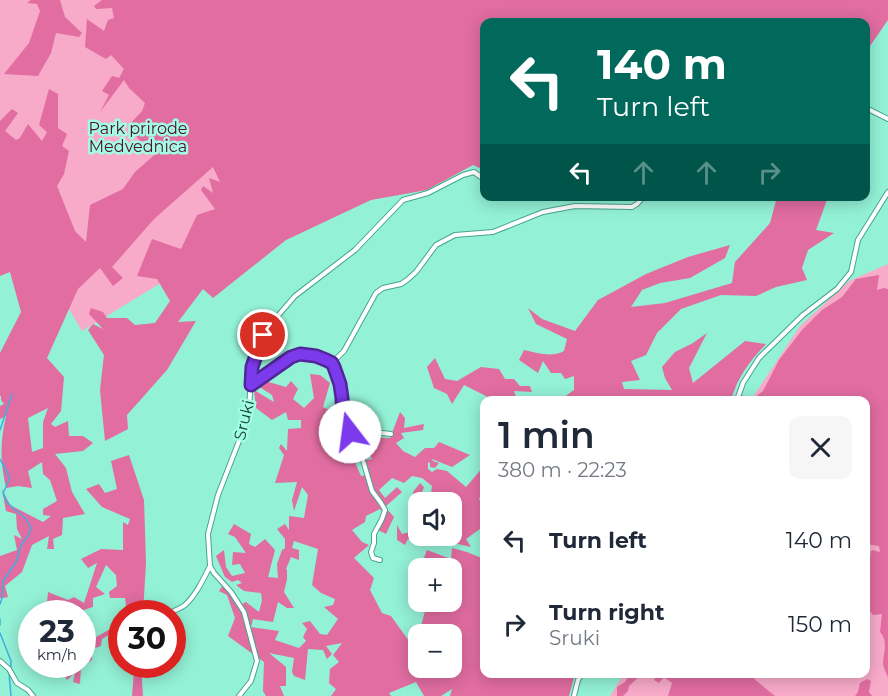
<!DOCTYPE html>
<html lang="en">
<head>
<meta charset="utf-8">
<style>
  :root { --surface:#fff; --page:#f6f6f7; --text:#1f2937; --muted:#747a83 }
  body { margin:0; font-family:Montserrat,sans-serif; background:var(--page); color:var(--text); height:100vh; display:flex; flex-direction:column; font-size:22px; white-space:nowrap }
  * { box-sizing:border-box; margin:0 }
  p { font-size:20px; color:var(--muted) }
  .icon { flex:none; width:33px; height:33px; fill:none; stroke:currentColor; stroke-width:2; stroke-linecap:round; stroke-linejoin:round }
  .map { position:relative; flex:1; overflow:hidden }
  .side { position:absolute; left:480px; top:396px; width:390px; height:282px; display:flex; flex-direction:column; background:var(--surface); border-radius:12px; box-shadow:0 3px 15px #0003 }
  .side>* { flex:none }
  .banner { position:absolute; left:480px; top:18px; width:390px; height:183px; border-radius:12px; box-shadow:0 3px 15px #0003; background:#00695c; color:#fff; overflow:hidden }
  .fabs { position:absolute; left:408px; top:492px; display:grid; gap:12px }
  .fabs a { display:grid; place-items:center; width:54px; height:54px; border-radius:12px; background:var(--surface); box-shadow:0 3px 15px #0003; font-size:30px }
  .speed { position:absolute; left:18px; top:600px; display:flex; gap:12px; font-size:30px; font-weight:700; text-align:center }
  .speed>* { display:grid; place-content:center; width:78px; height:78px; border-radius:50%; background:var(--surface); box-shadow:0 3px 15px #0003; line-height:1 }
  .speed small { font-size:15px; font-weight:400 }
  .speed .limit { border:9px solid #d22; background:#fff; color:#111 }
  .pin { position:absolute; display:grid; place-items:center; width:51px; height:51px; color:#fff; margin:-26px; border:3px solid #fff; border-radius:50%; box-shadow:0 2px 6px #0007 }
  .me { position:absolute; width:66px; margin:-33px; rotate:345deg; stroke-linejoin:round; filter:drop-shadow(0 0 4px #0008) }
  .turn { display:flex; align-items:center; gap:21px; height:126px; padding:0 18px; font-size:27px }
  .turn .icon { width:78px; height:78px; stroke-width:2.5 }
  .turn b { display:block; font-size:42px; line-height:51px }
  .lanes { display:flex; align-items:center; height:57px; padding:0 18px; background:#0003; justify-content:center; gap:30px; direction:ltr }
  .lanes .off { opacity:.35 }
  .round { display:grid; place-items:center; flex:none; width:63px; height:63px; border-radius:12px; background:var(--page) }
  .head { display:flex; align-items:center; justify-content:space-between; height:102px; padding:0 18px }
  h1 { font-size:36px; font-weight:600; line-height:45px }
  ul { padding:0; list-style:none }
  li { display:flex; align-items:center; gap:18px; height:84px; padding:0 18px }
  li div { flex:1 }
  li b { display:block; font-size:22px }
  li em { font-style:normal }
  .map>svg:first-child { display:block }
  .green { fill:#f8aac9 }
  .forest { fill:#e16da1; fill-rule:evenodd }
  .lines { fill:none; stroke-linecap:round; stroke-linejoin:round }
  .stream { stroke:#40ade2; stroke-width:1.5 }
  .street-casing { stroke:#46a58d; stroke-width:6 }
  .street { stroke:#fff; stroke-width:4 }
  .route-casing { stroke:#51269a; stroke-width:15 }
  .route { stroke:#7c3aed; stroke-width:10 }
  .labels { text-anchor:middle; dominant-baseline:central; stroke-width:5; stroke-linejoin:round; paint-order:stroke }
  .park-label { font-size:16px; fill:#550b33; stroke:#a0fee3 }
  .street-label { font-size:16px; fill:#1c4339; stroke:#a0fee3 }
</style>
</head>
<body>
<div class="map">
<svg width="888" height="696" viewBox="0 0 888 696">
  <rect width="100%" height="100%" fill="#93f1d6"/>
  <!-- green -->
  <path class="green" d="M0 0H825L484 22 471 94 82 331 0 192Z
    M888 264V696H610L624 674H866V400H751L800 326 849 281Z"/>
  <!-- forest -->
  <path class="forest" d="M31 0H60L65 17 82 33 79 37 56 33 51 53 38 76 4 74 29 43 40 11 37 4 27 3Z
    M102 0H888V20L868 49H866V22H484V170L473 165 427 190 371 200 286 240 213 298 203 289 178 322 196 321 167 370 127 415 128 429 105 441 100 390 104 355 88 330 93 324 103 329 89 314 91 308 103 312 107 318H127L135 325 155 323 170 301 157 279 137 276 152 239 181 249 197 215 215 209 201 190 203 186 213 193 209 178 220 182 213 167 154 219 112 267 123 278 113 286 100 268 78 289 47 358 64 377 61 411 51 424 55 427 68 421 69 436H83L93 443 83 451 55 454 66 468 72 492 85 514 63 518 62 535 53 539 54 549H47L49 536 32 545 22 572 5 586 8 597 3 598H0V556L17 550 14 535 22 539 17 529 16 514 6 511 2 489 10 505 43 522 51 516 43 515V509L57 501 50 480 43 474 42 462 28 471 32 488 18 486 6 488C0 461 0 442 6 416L0 419V406L4 404 1 400V396H0V353L21 312 10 272 0 276V121L12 109 18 113 5 131 16 140 20 138 28 124 42 141 47 132 39 125 49 89 58 94V128L67 134 62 146 69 151 64 174 57 186 75 231 86 242 90 205 123 189 135 172 160 150 156 141H140L128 126 142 111 145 103 129 88 124 80 100 112 109 95 102 91 112 76 119 78 124 69 111 55 106 59 85 47 87 19 104 31 108 20 114 18 112 8 96 9 94 6ZM48 408 43 422V448L32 452 28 418Z
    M777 197H828L816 230 834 233 808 250 802 268 807 280 776 287 756 296 721 295 681 309 657 333 646 355 631 361 640 380 622 382 624 389 672 390 665 378 662 367 675 352 693 343 707 333 689 368 693 383 745 341 766 344C749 362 738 376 731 400H560L574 390V376L565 379 561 373H551L543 361 538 373 519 360 524 350C538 353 551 358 564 351L567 339 536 324 528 308 542 319 575 331 598 300 646 274 688 257 730 245 725 258 690 278 660 283 642 290 631 307 665 303 732 283 735 262 770 223Z
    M879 275 877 290 884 288 888 289V677C886 673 883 667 883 662 884 651 888 641 880 632L882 614 873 615C871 612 868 610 867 607 861 594 869 565 871 551L873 550 879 552 880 551 879 546 866 544V400H739L741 395 753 399 763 391 779 360 802 330 822 310 842 297 856 279Z
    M435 358 445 379 457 381 481 367 499 369 505 379H514L520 386H530L532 392 514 391 517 400 524 399V400H490L486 396 464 385 452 404 447 394 434 388 427 367Z
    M310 374 320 375 330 383 323 407 329 410 331 422 342 419 347 430 343 438 351 441 353 452 337 443 331 449 345 464 354 460 361 476 368 475 364 460 372 459 367 450 357 447 355 441 365 444V437L390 438 400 412 405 418 404 428 424 424 423 430 401 433 404 438 396 443 403 451 415 457 425 448H434L439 442 470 455 452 467 432 459 433 461 439 463 435 468 430 467V463L428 462V469L432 472 437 469 447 471 466 487 484 466V490L479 499 484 507V526L466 539 471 547 449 542 440 536H452V502H430L432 486 422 478 412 476 404 483 392 478 379 490 385 498 397 487 402 492 385 507 394 517 386 534 376 529 383 513 380 509 366 516 365 522 352 530 362 542 369 545 354 558 374 578 370 590 382 613 391 616 409 641 418 645V668H452V634H419L425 611 409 597 418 572V602H452V568H420L427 550 451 559 452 548 467 552 484 559V674H575L569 696H450L452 689 441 696H424L416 682 389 693 391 696H331L336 689 329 683 330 669 339 662 333 655 342 643 326 646 332 654 327 659 323 650 308 649 305 680 294 676 292 672 294 658 269 653 286 667V686H280L284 696H266L263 691 264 662 228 636 235 618 227 595 219 591 223 585 242 604 246 602 259 612 262 600 261 593 244 591 236 585 242 583 238 580 232 582 225 577 216 556 224 550 226 567 232 576 245 573 240 564 232 565 233 552 246 553 235 537 228 534 234 524 251 534 249 544 255 547 265 539 275 550 268 577 278 578 277 564 282 550 285 548V539L277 529 285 524 289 530V516L304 518 308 495 302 487 294 511 292 500 297 482 275 483 284 455 279 448 281 444 287 451 288 429 301 428V420H288L286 412 272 420 256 408 254 390 274 402 272 395 258 386 265 381 286 387 291 381 298 389 293 399 304 408 314 398ZM294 541 318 549 312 585 321 593 335 599 333 605 324 607 338 619 327 635 320 634 310 621 302 623 307 629 303 637 306 641 299 648 275 640 279 631 251 627 253 619 273 622 278 602 287 608H294L284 592 287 579V570L286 569 291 557 299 560V550L292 548Z
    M129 455 144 500 146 563 143 613H127L125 598H110L109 592 117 586 116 575 106 565 96 587 105 594 93 598V607L74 613H70L47 603 48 592 68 600 74 597 84 603 97 563 88 568 81 559 101 549 123 550V522L128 525 130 519 102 507 86 489 99 484 105 493 117 489 111 461Z
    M420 483 424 487 420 498 429 502H418V509L416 511 413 492Z
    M418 518V526L416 525 415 542 408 539 405 545 397 540V525L402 534 411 532 416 519Z
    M116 626H121V632H114L102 639 101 646 92 649V660L81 667 80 684 73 682 75 673 67 680 60 667 70 665 82 664 83 649 84 643 83 641V632L96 637Z
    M130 665H141L143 696H132L134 670 129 668Z
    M630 674H642L629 686 628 691 623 696H617V687L625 682Z
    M657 674H771L767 677 755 678 754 679 775 696H668L672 683 664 677 659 683 654 680Z
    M867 679 871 681 869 692 872 696H855L858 692 860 683Z"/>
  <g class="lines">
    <!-- stream -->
    <path class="stream" d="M0 430 12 394
      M0 459C9 477 13 474 3 493 7 507 17 510 26 519 28 522 29 525 31 528L28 536 21 545 16 562 3 581 2 598 0 604
      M0 619V625
      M0 633 11 661V669
      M9 673 11 696"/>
    <!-- street casing -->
    <g class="street-casing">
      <path id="street" d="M866 108 888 119
        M332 363 344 351 376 293 383 288 401 284 407 280 416 272 436 245 455 235 493 232 543 212 575 206 632 207 637 204 644 196
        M252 385C282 366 294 342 332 363L340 384 343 425 345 430 355 433 364 431 391 434
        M737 400 743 383 759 358 803 315 837 289 851 272 858 240 888 192
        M349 433 362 457 372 491 381 503 385 510 382 519 374 534V543L371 552 373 558 380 560
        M167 614C173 611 180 609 185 605 196 595 203 580 210 566
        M0 661 9 669 17 683 28 690 33 696
        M239 696 251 681 257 661 244 612 231 592 214 573 210 566 208 534 218 495 246 423 249 407 252 367 263 335 269 326 295 296 355 250 403 200 428 193 463 175 474 172 481 177H484
        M574 696 578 680 582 674"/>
    </g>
    <!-- street -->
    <use href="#street" class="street"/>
  </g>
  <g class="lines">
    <!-- route casing -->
    <g class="route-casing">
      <path id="route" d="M263 335 252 367 251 385 291 357 300 354 316 356 326 360 332 363 334 367 340 384 342 398 343 425 345 430 350 432"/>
    </g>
    <!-- route -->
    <use href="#route" class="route"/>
  </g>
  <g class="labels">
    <!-- park labels -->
    <g class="park-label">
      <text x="138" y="128">Park prirode<tspan x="138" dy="18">Medvednica</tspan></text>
    </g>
    <!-- street labels -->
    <g class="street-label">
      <text transform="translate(244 420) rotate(-76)">Sruki</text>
    </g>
  </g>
</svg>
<div class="fabs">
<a><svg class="icon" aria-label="sound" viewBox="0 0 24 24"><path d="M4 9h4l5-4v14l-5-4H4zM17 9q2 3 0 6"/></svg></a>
<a>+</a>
<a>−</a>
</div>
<div class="speed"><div>23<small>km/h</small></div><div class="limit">30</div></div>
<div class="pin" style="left:263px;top:335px;background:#d93025"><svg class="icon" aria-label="arrive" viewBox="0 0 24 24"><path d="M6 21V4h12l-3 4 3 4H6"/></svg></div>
<svg class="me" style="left:350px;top:432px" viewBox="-20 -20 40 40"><circle r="19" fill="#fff"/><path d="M0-13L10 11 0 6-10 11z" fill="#7c3aed"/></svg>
<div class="banner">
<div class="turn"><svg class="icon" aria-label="left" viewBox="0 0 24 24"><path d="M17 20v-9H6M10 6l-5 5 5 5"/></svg><div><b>140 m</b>Turn left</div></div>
<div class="lanes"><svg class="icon" aria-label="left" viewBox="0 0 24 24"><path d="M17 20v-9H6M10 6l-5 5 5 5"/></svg><svg class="icon off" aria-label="ahead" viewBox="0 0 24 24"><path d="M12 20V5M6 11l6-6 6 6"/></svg><svg class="icon off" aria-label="ahead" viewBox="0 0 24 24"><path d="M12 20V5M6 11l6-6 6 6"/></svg><svg class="icon off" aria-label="right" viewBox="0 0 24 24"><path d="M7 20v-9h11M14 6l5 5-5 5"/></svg></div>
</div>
<section class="side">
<div class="head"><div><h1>1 min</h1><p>380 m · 22:23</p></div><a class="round"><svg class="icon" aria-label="close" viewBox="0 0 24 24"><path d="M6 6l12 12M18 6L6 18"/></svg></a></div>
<ul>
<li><svg class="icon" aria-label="left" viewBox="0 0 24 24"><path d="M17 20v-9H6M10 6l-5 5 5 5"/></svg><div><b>Turn left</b></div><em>140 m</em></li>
<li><svg class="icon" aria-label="right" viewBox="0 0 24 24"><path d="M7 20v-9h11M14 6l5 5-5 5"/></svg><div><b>Turn right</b><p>Sruki</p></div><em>150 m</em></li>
</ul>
</section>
</div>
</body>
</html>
